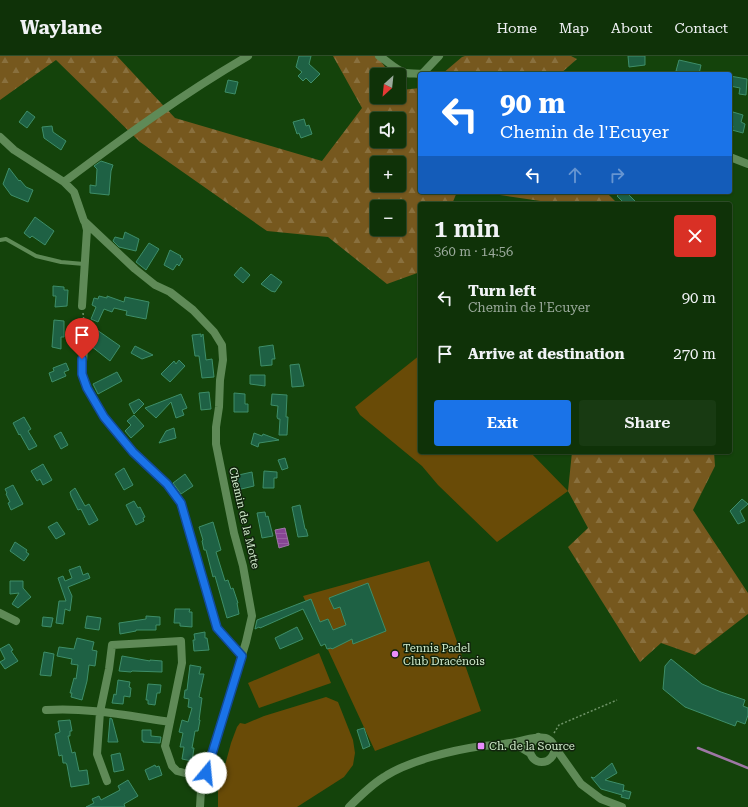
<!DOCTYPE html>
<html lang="en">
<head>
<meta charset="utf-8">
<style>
  :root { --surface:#0f3208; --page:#183a12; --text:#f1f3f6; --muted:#9baa9c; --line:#2f4d29; --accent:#1a73e8 }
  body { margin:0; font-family:"Roboto Serif",serif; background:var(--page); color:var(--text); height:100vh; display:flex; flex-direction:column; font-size:15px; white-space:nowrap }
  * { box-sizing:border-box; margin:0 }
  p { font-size:13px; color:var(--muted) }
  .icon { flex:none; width:22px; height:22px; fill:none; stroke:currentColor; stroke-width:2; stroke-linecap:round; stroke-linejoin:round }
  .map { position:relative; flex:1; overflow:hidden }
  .details { position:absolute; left:418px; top:146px; width:314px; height:252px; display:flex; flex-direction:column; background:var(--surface); border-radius:4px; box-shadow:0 1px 3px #0004,0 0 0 1px var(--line) }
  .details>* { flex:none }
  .top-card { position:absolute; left:418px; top:16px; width:314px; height:122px; border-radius:4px; box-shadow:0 1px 3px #0004,0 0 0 1px var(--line); background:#1a73e8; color:#fff; overflow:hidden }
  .needle { width:26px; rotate:207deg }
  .buttons { position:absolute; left:370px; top:12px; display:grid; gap:8px }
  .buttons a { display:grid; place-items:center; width:36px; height:36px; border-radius:4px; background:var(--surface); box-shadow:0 1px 3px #0004,0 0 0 1px var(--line); font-size:20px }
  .pin { position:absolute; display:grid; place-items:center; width:34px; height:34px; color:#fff; margin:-41px -17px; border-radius:50% 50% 50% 0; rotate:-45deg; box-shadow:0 0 4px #0007 }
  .pin .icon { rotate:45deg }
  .me { position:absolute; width:44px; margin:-22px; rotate:17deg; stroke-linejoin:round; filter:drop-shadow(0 0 3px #0008) }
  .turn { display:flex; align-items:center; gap:14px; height:84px; padding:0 16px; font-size:18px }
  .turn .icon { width:52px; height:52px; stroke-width:2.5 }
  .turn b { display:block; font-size:28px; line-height:34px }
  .lanes { display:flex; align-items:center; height:38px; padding:0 16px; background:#0003; justify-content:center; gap:20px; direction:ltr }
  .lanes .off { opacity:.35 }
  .round { display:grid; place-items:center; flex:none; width:42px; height:42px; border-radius:4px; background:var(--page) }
  .headline { display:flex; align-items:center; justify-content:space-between; height:68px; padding:0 16px }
  h1 { font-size:24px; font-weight:600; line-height:30px }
  .cta { display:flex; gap:8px; margin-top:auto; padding:8px 16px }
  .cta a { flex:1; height:46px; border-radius:4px; background:var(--accent); color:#fff; font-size:16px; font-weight:600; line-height:46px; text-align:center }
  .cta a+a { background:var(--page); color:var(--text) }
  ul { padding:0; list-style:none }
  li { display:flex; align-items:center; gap:12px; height:56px; padding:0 16px }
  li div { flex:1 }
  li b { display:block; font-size:15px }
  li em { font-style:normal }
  header { display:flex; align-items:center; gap:24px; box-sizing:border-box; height:56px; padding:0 20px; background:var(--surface); border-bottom:1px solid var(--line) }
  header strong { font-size:19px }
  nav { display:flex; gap:22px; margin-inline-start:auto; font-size:14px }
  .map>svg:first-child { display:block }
  .forest { fill:url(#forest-firs); fill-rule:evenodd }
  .pitch { fill:#694b07 }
  .water { fill:url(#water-rules); stroke:#9e77a5 }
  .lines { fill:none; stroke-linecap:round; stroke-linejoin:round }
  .stream { stroke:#9e77a5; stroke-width:2.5 }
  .building { fill:#1e6144; stroke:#3e8e69 }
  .path { stroke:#6f9468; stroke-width:1.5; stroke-dasharray:2 2; stroke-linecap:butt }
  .service { stroke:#5f8a57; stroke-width:4 }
  .minor { stroke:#5f8a57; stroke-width:8 }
  .route-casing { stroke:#114b97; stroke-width:10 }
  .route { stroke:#1a73e8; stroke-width:7 }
  .poi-dot { fill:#ea8dfd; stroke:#11240d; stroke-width:1.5 }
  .labels { text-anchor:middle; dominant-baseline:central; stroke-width:3; stroke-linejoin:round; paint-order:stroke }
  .street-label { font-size:11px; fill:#d3edce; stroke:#11240d }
  .poi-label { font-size:11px; fill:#d3edce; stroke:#11240d; text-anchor:start }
</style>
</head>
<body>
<header>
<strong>Waylane</strong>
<nav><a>Home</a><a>Map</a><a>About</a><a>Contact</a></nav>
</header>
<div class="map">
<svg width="748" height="751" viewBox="0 0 748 751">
  <defs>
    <pattern id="forest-firs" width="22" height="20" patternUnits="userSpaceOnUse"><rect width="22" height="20" fill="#76581e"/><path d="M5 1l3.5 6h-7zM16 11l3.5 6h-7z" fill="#89703e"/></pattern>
    <pattern id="water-rules" width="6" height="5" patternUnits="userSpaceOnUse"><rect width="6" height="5" fill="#874594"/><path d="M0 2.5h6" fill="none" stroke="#9760a2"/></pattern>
  </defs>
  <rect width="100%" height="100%" fill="#14430b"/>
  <!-- forest -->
  <path class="forest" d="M0 0H117L175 62 322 105 362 52 333 0H377L391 19H377V41H399V31L401 34 420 32V136H457L452 148H420V216L387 228 328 181 267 175 140 86 56 4 0 44ZM377 63H399V85H377ZM377 107H399V129H377ZM377 151H399V173H377Z
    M465 0H571L577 3 560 18H442L462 1Z
    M480 136H606L618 148H561Z
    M572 396H714L715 410 693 454 748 537V558L695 599 661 587 640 606 568 491 588 472 568 435Z"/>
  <!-- pitch -->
  <path class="pitch" d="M420 299V396H530L568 435 497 486 438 429 422 410 360 359 355 351Z
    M429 505 481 655 375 695 303 540Z
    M319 597 331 627 259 652 248 627Z
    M326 641 338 646 353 684 355 697 353 709 344 721 297 751H218V735L231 687 237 671 240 667 245 668 264 660Z"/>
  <!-- water -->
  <path class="water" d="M285 472 289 489 279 492 275 474Z"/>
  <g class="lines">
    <!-- stream -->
    <path class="stream" d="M698 692 748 712"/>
  </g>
  <!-- building -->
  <path class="building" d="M299 0H311L309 8 320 18 311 27 306 22 303 25 298 20 302 16 296 11Z
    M628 0H645V9L629 11Z
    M679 4 701 9 699 18H689L676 15Z
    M730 20 747 23 746 39 739 38 740 32 730 30Z
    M228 24 238 26 235 38 225 36Z
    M27 55 35 61 27 72 19 66Z
    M733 56 743 59 741 66 745 68 743 77 732 74 733 70 730 69V66Z
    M304 63 306 70 309 69 312 78 301 82 299 77 297 78 293 66Z
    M52 70 53 76 66 85 61 94 44 82 42 71Z
    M101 105 113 109 111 115 109 139 90 137V129L96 130 97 113 94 110Z
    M9 112 19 125 20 124 26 131 33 134 28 146 11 139 3 128Z
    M621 136H626L638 148H625L617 140Z
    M35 161 54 175 45 189 32 180 30 182 24 177Z
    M125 176 139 183 136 195 119 191 113 185 115 181 123 183Z
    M149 187 159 193 146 214 136 206Z
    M170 194 181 200 180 201 183 203 179 210 177 208 173 214 164 209Z
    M241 211 250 219 243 227 234 219Z
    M271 218 282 226 275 236 271 235 261 228Z
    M53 230 64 231V234H68L67 250 55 251 56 240H53Z
    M99 240 107 242V240L124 246 125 241 149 246 146 263 126 259 127 255 114 252 112 256 104 253 98 266 91 263 96 251 92 249 94 242 98 243Z
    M54 264 64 265V281H61V293L52 291Z
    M97 274 120 290 110 305 91 290 95 284V279Z
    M201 278V281L203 278 206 304 212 303 214 321 202 322 199 300H195L192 279Z
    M273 289 275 303H272V309L261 310 259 291Z
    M135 290 153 299 142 303 131 297Z
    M179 304 185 310 170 326 161 318 174 305 176 308Z
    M66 307 69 314 64 316 66 320 52 326 49 317 54 315 53 312Z
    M299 308 304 330 292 331 290 309Z
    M117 316 122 325 98 338 93 328Z
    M250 319H265V330L250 328Z
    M209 336 211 353 201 354 199 337Z
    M234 337 245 338V348H248V356H234Z
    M181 338 187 352 182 354 184 359 176 362 171 346 156 362 145 352Z
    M272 338 287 339 286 361H288L287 379H279L280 363H278L277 361 278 350 271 349Z
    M139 343 144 348 134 358 129 348Z
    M134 359 144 370 131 382 125 375 131 369 127 365Z
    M24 361 31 373 28 375 37 390 29 394 20 378 19 379 13 367Z
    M174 372 176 382 159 387 166 375Z
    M61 376 68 389 61 393 54 380Z
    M254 377 262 380 263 378 279 384 259 387 258 391 251 388Z
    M285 402 288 412 282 414 278 404Z
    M43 408 52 424 43 429 40 423 37 425 31 415Z
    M124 412 133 429 124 434 115 418Z
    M264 415 277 416V422H274V432H263Z
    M252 416 254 430 237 434 234 420Z
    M185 418 193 430 181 438 173 427Z
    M13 429 23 448 11 454 8 447 10 446 6 438 7 437 5 433Z
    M75 432 85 450 89 448 98 464 89 469 81 453 78 454 71 440 70 436Z
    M742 443 748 448 740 455 745 465 738 468 730 455Z
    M134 445 138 452 140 451 145 461 143 462 144 465 136 469 126 449Z
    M300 449 305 473H306L308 480 298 481 292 451Z
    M265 456 266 461 268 460 273 480 262 482 257 457Z
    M57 466 65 478 56 483 48 471Z
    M213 466 221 494 216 496 225 525 228 524 231 533 233 532 238 547H237L239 558 227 562 215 520 213 521 206 494H204L202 485 203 484 199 471Z
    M15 486 27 494 26 496 29 498 24 505 10 495Z
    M80 510 83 519 88 517 90 522 68 531 72 540 70 555 65 553 63 568 56 567 59 545H66L58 522 63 520 65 525 72 522 69 514Z
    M10 525H23V532L31 541 18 552 12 548 19 537 10 538Z
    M368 527 386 575 353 588 352 583 332 593 331 592 327 593 325 588 321 590 303 553 260 572 259 571 255 573 257 564 311 543 320 566 328 563 333 574 346 569 340 551 334 553 329 542Z
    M175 553H190L189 556H192V571L180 570V567H174Z
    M87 560 101 562 99 574 85 572Z
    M146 560 160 561V569H156V574H136V575L120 578 119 567 146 563Z
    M43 561 53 562 51 571 42 570Z
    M297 571 303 583 280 593 275 582Z
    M205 576V582H207L209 594 194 595 193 584H195L194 578Z
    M77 582 94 586 92 594 97 595 95 610 89 609 87 625 82 644 71 641 72 637H70L74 622 76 623 78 609 71 608 72 603 57 600 59 591 74 593Z
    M9 588 13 594 11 595 18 605 5 613 0 606 5 603 0 593Z
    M44 596 54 598 51 620 40 619Z
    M122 600 150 605V604L162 605V616L132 615 131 616 119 615Z
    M671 603 702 628 721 636 745 644 743 650 748 652V659L745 668 737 665 735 670 685 651 663 633 665 610Z
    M190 609 201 611 199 618H204L199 641 202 642 199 664H200L198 675H195L192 692H194L192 705 182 703 184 691H180L183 677 179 676 182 664 188 666 192 652 188 651 189 643 184 642 185 634H187Z
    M118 624 130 626 129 631 131 632 130 641 124 640 123 648 112 647 114 638 116 639Z
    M148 628 161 629 160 637H157L155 649 148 648V644H146Z
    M110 662 112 663 118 686H108Z
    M70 664 72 675H70V680H68L72 697 75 696 79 715 87 714 89 728 71 731 67 709 66 707H63L62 699 59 700 55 678 60 676 58 665Z
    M364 672 370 690 363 693 357 674Z
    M142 674H151V680L161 681 160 687 143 686 144 685H142Z
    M120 697 124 714 114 716 111 699Z
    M612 707 617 717 605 724 624 729 623 736V734L631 736 629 743 621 741 622 739 601 733 591 721 594 722Z
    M155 709 156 711 159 710 162 719 149 724 145 714Z
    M128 724 138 740 124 748 125 751H86L94 747 92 743 99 740 101 744 120 734 118 730Z"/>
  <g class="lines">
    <!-- path -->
    <path class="path" d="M83 257 85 273
      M554 677 559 669 617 644"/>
    <!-- service -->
    <path class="service" d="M0 184 6 183 36 200 61 206 84 208"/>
    <!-- minor -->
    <path class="minor" d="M379 0C388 5 395 14 406 17 411 18 417 17 422 18L439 0
      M0 81 14 94 64 126 74 136 84 165 135 213 155 229 170 236 193 254 214 276 222 289 223 304 220 324 219 351 216 371V388L234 477 243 510 252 560 246 586 206 717 201 734 200 751
      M730 101 748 108
      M64 126C124 81 184 37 248 0
      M82 250 87 174 85 166
      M85 281 82 318 87 332 104 361 133 396 167 428 181 447 217 572 242 600
      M0 557 16 565
      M46 654C87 651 129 660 170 666
      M509 688 520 691 530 697
      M554 690 581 728 601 743 622 751
      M107 725 97 698 100 656 109 613 112 589 181 585 182 607 165 690 172 710 177 715 204 722
      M349 751C360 740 371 729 384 721 408 705 453 694 482 690 491 689 501 689 510 687 519 686 541 678 548 683 557 688 556 700 547 705 532 711 522 690 538 681"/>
  </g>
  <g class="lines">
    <!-- route casing -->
    <g class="route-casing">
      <path id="route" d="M82 303V318L87 332 104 361 133 396 167 428 181 447 217 572 242 600 206 717"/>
    </g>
    <!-- route -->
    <use href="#route" class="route"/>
  </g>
  <!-- markers -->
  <g class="poi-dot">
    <circle cx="395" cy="598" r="4"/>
    <rect x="477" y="686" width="8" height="8" rx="2"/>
  </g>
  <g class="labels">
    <!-- street labels -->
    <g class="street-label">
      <text transform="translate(244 462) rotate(77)">Chemin de la Motte</text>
    </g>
    <!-- poi labels -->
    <g class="poi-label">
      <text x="403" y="592">Tennis Padel<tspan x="403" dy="13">Club Dracénois</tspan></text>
      <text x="489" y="690">Ch. de la Source</text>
    </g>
  </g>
</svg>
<div class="buttons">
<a><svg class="needle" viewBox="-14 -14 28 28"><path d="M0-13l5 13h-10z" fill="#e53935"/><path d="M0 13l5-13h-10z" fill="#9baa9c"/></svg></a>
<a><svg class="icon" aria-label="sound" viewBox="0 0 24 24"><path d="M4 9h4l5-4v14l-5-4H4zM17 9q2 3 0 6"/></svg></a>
<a>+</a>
<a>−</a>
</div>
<div class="pin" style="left:82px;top:303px;background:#d93025"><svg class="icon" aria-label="arrive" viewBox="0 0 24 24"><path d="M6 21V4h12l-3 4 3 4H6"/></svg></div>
<svg class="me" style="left:206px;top:717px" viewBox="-20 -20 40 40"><circle r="19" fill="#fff"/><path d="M0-13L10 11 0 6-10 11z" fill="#1a73e8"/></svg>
<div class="top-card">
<div class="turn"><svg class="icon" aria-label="left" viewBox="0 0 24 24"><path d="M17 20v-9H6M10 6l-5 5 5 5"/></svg><div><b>90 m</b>Chemin de l'Ecuyer</div></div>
<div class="lanes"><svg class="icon" aria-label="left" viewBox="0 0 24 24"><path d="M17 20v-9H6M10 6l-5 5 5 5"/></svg><svg class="icon off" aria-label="ahead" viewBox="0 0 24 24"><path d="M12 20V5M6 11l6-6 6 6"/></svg><svg class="icon off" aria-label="right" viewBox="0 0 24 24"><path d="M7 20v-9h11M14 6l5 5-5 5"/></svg></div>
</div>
<section class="details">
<div class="headline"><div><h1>1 min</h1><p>360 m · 14:56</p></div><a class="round" style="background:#d93025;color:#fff"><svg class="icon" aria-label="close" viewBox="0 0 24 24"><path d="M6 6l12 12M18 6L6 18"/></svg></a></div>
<ul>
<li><svg class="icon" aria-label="left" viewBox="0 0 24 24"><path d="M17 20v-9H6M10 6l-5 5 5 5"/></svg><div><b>Turn left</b><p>Chemin de l'Ecuyer</p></div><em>90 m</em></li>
<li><svg class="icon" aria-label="arrive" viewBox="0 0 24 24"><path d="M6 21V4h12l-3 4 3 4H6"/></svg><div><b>Arrive at destination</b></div><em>270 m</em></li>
</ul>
<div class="cta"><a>Exit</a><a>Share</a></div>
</section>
</div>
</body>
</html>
